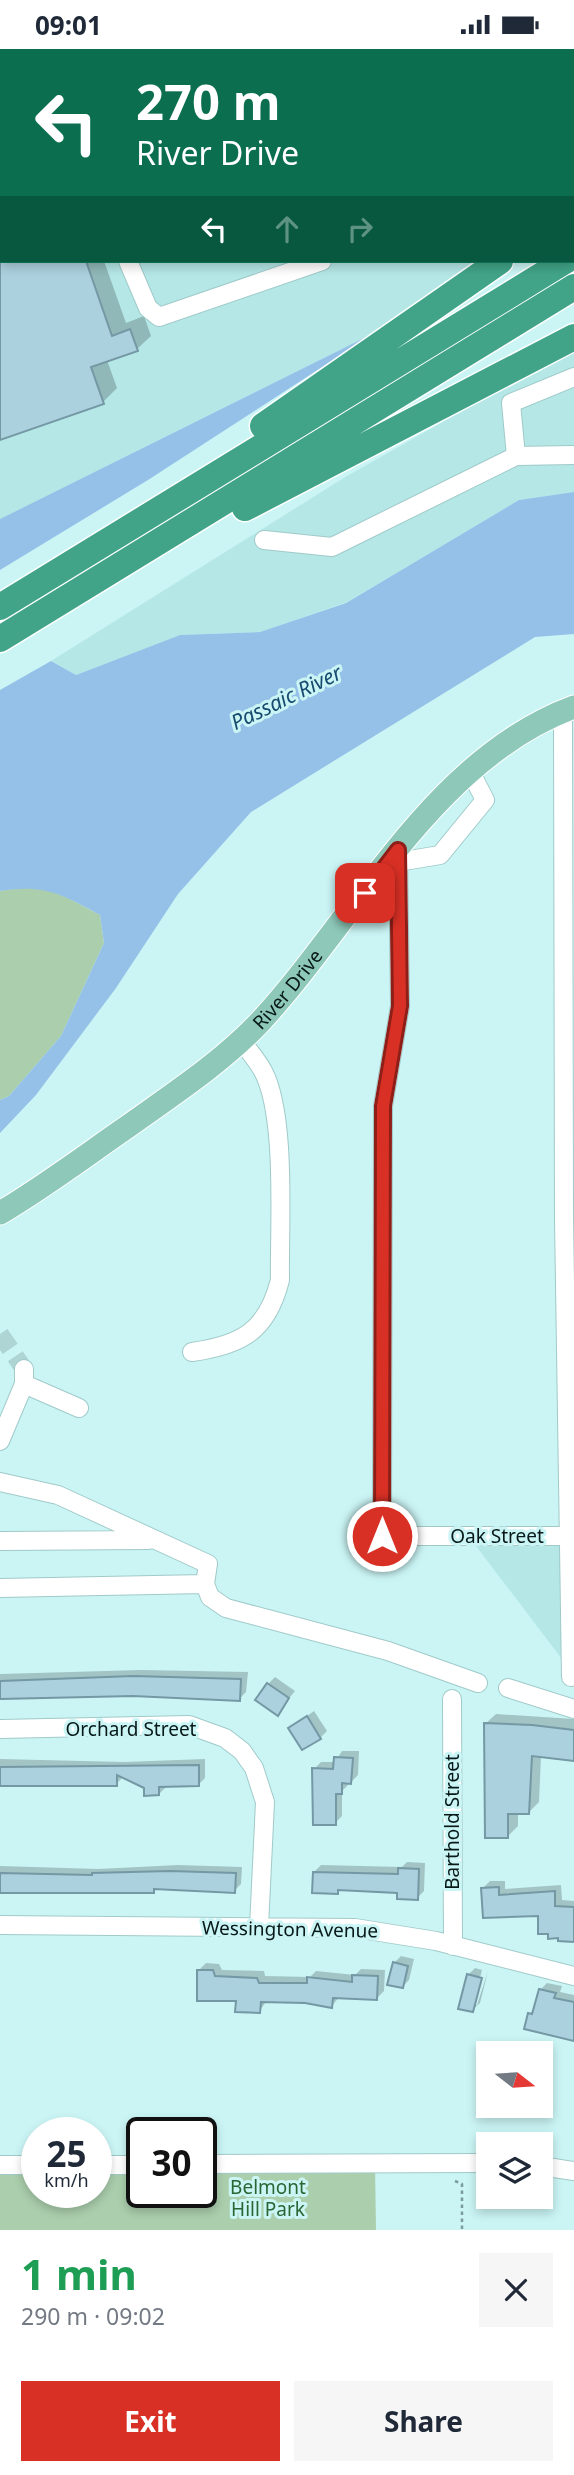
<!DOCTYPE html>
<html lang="en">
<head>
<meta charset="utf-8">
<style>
  :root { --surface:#fff; --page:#f6f6f7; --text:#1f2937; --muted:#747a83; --accent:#d93025 }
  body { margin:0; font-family:"Noto Sans",sans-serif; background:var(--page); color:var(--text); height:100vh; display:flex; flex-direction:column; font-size:26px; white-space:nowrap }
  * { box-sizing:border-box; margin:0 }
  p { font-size:23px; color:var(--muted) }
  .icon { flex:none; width:38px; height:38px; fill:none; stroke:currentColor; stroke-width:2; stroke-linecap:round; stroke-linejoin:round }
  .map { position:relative; height:2181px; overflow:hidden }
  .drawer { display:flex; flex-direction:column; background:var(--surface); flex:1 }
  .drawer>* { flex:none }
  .top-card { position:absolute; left:0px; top:0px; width:574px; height:214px; box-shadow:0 4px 10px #0003; background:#0b6e4f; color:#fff; overflow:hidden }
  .needle { width:46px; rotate:107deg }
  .fabs { position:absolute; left:476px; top:1992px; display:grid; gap:14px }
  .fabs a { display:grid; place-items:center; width:77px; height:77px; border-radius:0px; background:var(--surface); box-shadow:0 4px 10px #0003; font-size:35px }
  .speed { position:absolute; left:21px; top:2068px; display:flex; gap:14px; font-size:35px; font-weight:700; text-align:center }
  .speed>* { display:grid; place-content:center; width:91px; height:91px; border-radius:50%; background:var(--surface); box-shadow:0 4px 10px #0003; line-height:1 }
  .speed small { font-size:18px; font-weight:400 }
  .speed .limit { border:4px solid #111; border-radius:10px; background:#fff; color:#111 }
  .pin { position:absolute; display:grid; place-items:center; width:60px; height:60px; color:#fff; margin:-30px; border-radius:14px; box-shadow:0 4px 10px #0006 }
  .me { position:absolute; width:77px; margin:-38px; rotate:0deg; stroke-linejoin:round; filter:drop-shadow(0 0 5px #0008) }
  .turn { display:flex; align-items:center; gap:24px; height:147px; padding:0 21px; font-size:32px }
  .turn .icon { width:91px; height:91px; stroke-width:2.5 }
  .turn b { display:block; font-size:49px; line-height:60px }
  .lanes { display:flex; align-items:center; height:66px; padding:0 21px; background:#0003; justify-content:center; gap:35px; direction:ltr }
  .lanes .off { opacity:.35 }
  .round { display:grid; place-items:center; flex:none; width:74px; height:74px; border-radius:0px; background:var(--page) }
  .summary { display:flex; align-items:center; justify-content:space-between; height:119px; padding:0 21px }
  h1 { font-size:42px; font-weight:700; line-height:52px; color:#1e9e55 }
  .cta { display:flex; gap:14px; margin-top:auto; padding:14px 21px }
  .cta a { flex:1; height:80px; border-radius:0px; background:var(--accent); color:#fff; font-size:28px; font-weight:700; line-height:80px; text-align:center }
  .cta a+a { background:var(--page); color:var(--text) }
  .status { display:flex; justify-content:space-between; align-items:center; height:49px; padding:0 35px; background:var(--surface); direction:ltr }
  .status svg { height:19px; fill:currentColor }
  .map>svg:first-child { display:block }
  .built { fill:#b5e7e7 }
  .green { fill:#abcfad }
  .water { fill:#95c1e8 }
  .shadow { fill:#0003 }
  .building { fill:#acd1de; stroke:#7498a4; stroke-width:2 }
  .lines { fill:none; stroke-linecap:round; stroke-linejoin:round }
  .minor-tunnel { stroke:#aed4d4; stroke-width:18; stroke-dasharray:18 9; stroke-linecap:butt }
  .minor-casing { stroke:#a0cac9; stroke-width:20 }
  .major-casing { stroke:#fff; stroke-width:25 }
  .highway-casing { stroke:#fff; stroke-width:29 }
  .path { stroke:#7c9b9b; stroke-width:2.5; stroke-dasharray:3.5 3.5; stroke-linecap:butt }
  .minor { stroke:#fff; stroke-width:18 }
  .major { stroke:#8dc8b8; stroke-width:23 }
  .highway { stroke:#41a488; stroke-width:26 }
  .route-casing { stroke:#8d1f18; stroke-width:18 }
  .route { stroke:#d93025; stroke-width:12 }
  .labels { text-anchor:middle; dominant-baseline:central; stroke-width:6; stroke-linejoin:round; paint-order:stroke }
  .street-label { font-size:19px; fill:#081818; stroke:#cbf5f5 }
  .park-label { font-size:19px; fill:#2a6633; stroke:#cbf5f5 }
  .water-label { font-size:21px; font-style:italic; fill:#174a6f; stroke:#cbf5f5 }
</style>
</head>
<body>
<div class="status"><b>09:01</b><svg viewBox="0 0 49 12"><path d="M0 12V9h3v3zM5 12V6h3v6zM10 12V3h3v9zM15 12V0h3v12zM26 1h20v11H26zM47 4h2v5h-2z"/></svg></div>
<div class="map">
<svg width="574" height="2181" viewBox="0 0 574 2181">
  <rect width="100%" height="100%" fill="#cbf5f5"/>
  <!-- built -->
  <path class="built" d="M0 0H574V139L572 2H2V212H474L376 283 0 470Z
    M574 299V443L519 451 347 553 260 583 180 586 76 626 51 612 347 427Z
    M574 1492V1626L476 1497Z"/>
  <!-- green -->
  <path class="green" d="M30 837 59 844 100 866 104 894 61 987 9 1047 0 1051V842Z
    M201 2115H375L376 2181H0V2116H37V2144H96V2116H142V2144H201Z"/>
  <!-- water -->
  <path class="water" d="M376 283 148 431 0 521V470Z
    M574 443V585L535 588 251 763 178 845 116 939 36 1046 0 1084V1051L9 1047 61 987 104 894 100 866C62 845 44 835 0 842V641L51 612 76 626 180 586 260 583 346 554 519 451Z"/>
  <!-- shadow -->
  <path class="shadow" d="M0 0 49 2H2V212H104L126 274 144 267 151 287 137 300 107 311 117 339 103 353 0 389Z
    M372 0H574V106L572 2Z
    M141 1621 248 1623 246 1643 239 1650 133 1645 0 1648V1625Z
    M275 1628 295 1642 277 1664 268 1635Z
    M314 1662 327 1682 320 1689 290 1679Z
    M496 1665 574 1670V1711L541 1707 539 1753 528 1764H518V1777L508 1787 485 1675Z
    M342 1702H359L358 1726 342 1742V1767L335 1774 314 1720 321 1713H335Z
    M0 1710 124 1713 205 1710V1729L198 1736 166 1738 159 1745 124 1727 116 1735 0 1736Z
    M407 1813 425 1814 424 1842 417 1849 399 1842 341 1840 338 1843 314 1823 321 1816 402 1818Z
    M178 1816 242 1818 241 1835 234 1842 157 1839 153 1843H0V1817L98 1820Z
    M490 1832H505V1840L561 1836 562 1851 574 1852V1891L540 1865 483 1839Z
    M401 1907 414 1910 409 1931 402 1938 394 1914Z
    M206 1914 219 1915 222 1921 264 1922 265 1927 310 1928 316 1922 355 1926 361 1920 385 1921 384 1942 377 1949 339 1948 332 1957 305 1952 267 1951 259 1963 199 1921Z
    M475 1919 482 1921 473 1956H477L488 1922 480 1954 472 1961 468 1926Z
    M547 1934 562 1937 560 1943 574 1946V1990L530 1965 535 1960 540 1941Z"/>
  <!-- building -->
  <path class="building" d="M0 212H86L112 287 130 280 138 302 91 318 104 355 0 391Z
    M133 1627 241 1630 240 1652 133 1647 0 1650V1632Z
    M267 1634 289 1649 278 1667 255 1651Z
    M307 1667 321 1690 302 1701 288 1679Z
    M484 1674 532 1676 574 1681V1712L532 1707 529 1765H508V1789H485Z
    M334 1708 353 1709 351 1735 342 1734V1745H336V1776H313L312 1719 333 1720Z
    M199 1716V1737L159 1738V1746L144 1747V1739L117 1726V1737H0V1718Z
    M398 1819 419 1820 418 1851 397 1850V1844L338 1841V1845L312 1844 313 1823 398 1825Z
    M170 1822 236 1824 235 1844 154 1840V1844H0V1824L92 1826V1824Z
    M499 1838V1846L555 1842V1857L574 1858V1893L558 1892V1889L548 1890V1885H538V1867L483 1869 481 1839Z
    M393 1913 408 1917 403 1939 387 1936Z
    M197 1921H213L215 1927 257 1929 259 1934H307V1928L352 1933V1926L378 1927 377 1951 333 1949 332 1959 305 1954 261 1953 260 1964 235 1963 236 1952H197Z
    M467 1925 482 1929 473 1963 458 1960Z
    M539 1940 556 1944 554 1949 574 1953V1992L524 1980 528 1964 532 1965Z"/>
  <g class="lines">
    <!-- minor-tunnel -->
    <path class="minor-tunnel" d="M0 1285 24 1320"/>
    <!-- minor casing -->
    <g class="minor-casing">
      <path id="minor" d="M68 0 69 2
        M346 0 347 2
        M100 2 105 0
        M249 2 254 0
        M324 2 328 0
        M572 121H574
        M128 212 148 259 159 268 322 212
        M574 328 511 354 516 407 574 406
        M264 491 332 498 516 407
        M563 663 564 1170 571 1628
        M398 801 400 957 383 1057 382 1487H571
        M398 813 440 806 485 751 470 722
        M192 1303C242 1296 267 1282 280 1231 279 1178 287 1067 263 1022 257 1011 248 1001 241 991
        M24 1335 79 1359
        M0 1392 24 1335V1320
        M0 1433 58 1446 208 1515 205 1535 0 1539
        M0 1492 149 1491
        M205 1535 210 1548 226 1559 388 1602 478 1634
        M508 1639 574 1660
        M452 1650 453 1897
        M0 1680 189 1676 225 1689 242 1702 254 1719 265 1753 259 1878
        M0 1876 355 1879 436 1892 574 1927
        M201 2115 488 2114
        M0 2116H37
        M96 2116H142
        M541 2117 574 2122"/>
    </g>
    <!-- major casing -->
    <g class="major-casing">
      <g id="major">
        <path id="s1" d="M0 1164C44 1138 85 1107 127 1078 173 1045 221 1014 260 973 357 868 433 710 574 658"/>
      </g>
    </g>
    <!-- highway casing -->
    <g class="highway-casing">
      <path id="highway" d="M572 159 574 158
        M263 377 500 212
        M245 459 574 288
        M0 558 565 212
        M0 590 574 238"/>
    </g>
    <!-- path -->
    <path class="path" d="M455 2132 462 2135V2181"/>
    <!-- minor -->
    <use href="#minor" class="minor"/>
    <!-- major -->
    <use href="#major" class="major"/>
    <!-- highway -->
    <use href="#highway" class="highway"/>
  </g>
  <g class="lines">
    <!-- route casing -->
    <g class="route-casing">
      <path id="route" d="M365 844 398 801 400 957 383 1057 382 1487"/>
    </g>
    <!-- route -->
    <use href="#route" class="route"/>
  </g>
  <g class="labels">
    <!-- street labels -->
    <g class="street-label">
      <text stroke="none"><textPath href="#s1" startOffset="366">River Drive</textPath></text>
      <text x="497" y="1487">Oak Street</text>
      <text x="131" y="1680">Orchard Street</text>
      <text transform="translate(452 1773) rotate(-90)">Barthold Street</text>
      <text transform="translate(290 1880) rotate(1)">Wessington Avenue</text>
    </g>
    <!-- park labels -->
    <g class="park-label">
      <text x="268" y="2138">Belmont<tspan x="268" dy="22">Hill Park</tspan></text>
    </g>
    <!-- water labels -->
    <g class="water-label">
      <text transform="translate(286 648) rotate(-26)">Passaic River</text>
    </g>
  </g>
</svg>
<div class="fabs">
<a><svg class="needle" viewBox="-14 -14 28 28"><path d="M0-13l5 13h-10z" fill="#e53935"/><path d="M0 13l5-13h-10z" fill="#747a83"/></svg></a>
<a><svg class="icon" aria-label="layers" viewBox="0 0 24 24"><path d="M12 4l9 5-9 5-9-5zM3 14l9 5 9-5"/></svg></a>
</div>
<div class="speed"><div>25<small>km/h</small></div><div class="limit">30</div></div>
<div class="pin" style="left:365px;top:844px;background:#d93025"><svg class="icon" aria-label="arrive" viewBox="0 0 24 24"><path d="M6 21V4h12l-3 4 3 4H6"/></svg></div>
<svg class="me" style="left:382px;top:1487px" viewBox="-20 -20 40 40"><circle r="17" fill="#d93025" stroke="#fff" stroke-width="3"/><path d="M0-11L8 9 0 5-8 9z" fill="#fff"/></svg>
<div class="top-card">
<div class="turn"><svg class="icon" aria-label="left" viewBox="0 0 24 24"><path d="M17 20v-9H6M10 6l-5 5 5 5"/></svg><div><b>270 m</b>River Drive</div></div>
<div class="lanes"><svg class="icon" aria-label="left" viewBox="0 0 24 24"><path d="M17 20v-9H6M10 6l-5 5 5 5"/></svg><svg class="icon off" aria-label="ahead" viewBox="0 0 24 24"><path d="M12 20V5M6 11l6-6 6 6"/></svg><svg class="icon off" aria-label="right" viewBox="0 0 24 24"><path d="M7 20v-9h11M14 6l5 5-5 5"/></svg></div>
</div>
</div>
<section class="drawer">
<div class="summary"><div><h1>1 min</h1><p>290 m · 09:02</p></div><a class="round"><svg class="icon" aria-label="close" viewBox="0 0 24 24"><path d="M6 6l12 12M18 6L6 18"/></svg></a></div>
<div class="cta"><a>Exit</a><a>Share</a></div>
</section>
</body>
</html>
